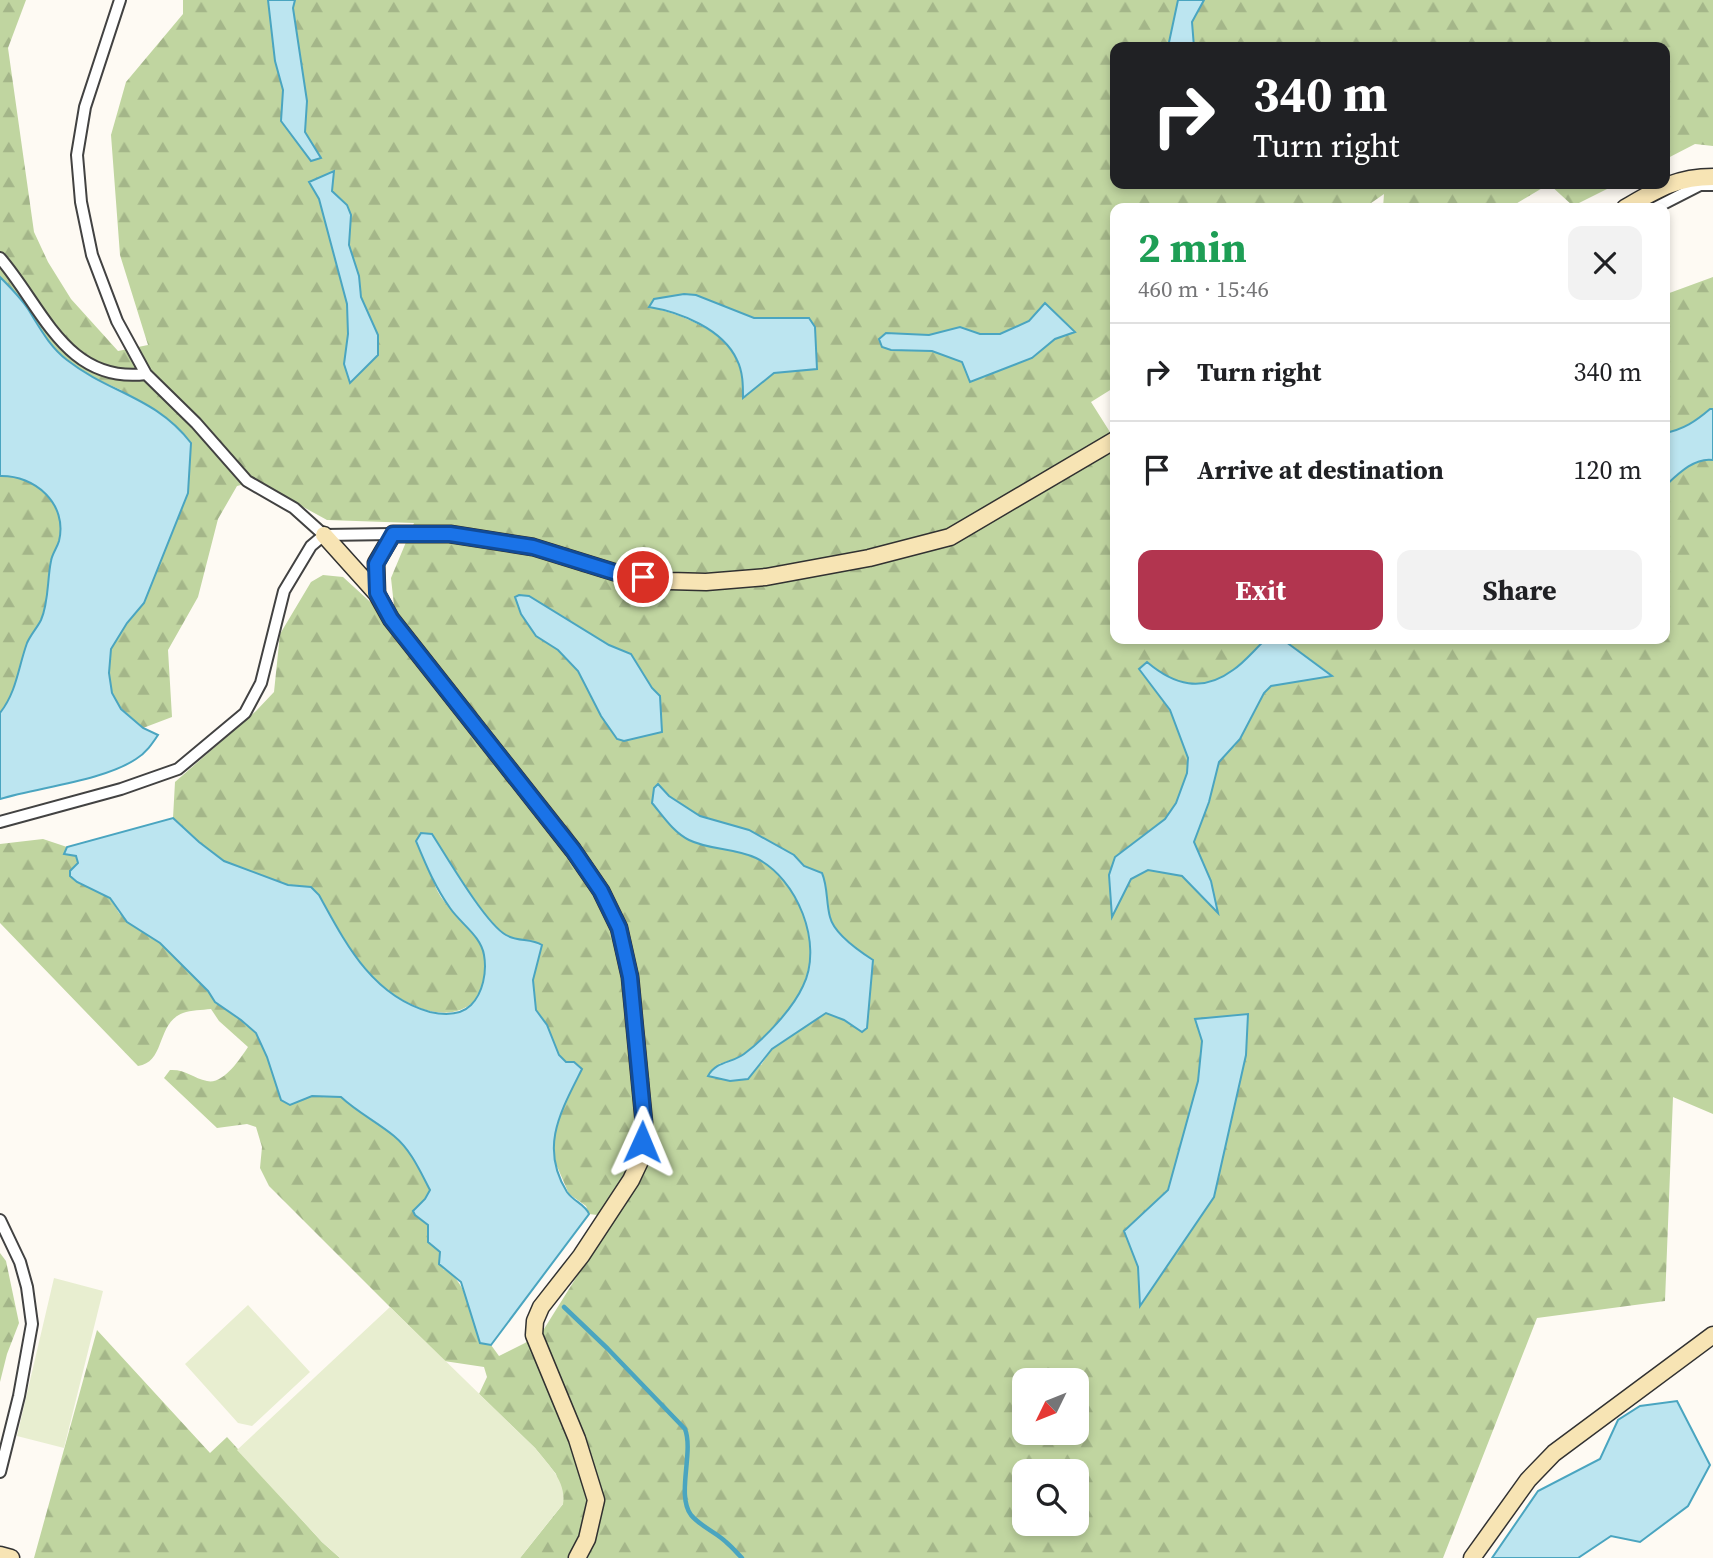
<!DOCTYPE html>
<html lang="en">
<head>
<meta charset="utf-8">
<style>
  :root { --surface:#fff; --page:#f2f2f2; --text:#202124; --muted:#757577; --line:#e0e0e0; --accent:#b2354f }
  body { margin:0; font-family:"Source Serif 4",serif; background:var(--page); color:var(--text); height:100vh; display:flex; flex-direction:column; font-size:26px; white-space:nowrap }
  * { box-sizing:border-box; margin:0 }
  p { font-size:23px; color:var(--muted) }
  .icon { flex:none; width:38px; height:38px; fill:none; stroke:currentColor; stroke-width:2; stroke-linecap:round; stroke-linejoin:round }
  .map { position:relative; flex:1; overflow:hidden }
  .details { position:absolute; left:1110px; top:203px; width:560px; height:441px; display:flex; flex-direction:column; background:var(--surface); border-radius:14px; box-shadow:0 4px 10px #0003 }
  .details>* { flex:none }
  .banner { position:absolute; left:1110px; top:42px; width:560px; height:147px; border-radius:14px; box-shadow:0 4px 10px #0003; background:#202124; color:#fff; overflow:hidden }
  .needle { width:46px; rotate:227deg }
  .controls { position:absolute; left:1012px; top:1368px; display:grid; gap:14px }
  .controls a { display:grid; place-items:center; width:77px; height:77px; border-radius:14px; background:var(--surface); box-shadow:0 4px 10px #0003; font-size:35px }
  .pin { position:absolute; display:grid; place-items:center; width:60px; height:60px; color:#fff; margin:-30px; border:4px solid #fff; border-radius:50%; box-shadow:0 2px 7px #0007 }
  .me { position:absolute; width:77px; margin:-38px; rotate:1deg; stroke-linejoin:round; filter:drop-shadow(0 0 5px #0008) }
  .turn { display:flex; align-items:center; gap:24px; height:147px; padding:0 28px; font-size:32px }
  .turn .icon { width:91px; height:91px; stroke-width:2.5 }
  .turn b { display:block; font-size:49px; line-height:60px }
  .round { display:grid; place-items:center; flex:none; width:74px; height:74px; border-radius:14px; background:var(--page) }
  .head { display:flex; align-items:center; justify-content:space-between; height:119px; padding:0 28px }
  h1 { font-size:42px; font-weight:700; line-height:52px; color:#1e9e55 }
  .primary-button { display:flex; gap:14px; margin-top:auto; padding:14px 28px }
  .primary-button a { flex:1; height:80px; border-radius:14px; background:var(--accent); color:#fff; font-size:28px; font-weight:700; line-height:80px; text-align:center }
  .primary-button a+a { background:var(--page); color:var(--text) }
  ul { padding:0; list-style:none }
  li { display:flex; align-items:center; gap:21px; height:98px; padding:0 28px; border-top:2px solid var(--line) }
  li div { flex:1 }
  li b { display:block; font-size:26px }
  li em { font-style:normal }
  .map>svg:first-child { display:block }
  .forest { fill:url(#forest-firs); fill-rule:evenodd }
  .pitch { fill:#e8eed0 }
  .water { fill:#bce5f0; stroke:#4aa5c0; stroke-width:2 }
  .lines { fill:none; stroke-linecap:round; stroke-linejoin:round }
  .stream { stroke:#4aa5c0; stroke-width:4.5 }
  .street-casing { stroke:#424242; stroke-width:14 }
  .secondary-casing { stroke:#313131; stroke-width:19 }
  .street { stroke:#fff; stroke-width:10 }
  .secondary { stroke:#f7e4b4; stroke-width:16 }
  .route-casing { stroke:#114b97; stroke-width:18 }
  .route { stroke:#1a73e8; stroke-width:12 }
</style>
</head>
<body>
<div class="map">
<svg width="1713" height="1558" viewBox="0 0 1713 1558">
  <defs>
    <pattern id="forest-firs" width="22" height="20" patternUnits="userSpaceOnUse" patternTransform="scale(1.75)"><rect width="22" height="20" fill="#c0d5a0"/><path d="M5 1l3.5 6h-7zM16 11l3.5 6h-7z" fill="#a4b689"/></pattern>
  </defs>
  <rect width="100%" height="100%" fill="#fefaf3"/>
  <!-- forest -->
  <path class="forest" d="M0 0H26L8 48 34 232 48 262 71 299 118 351 148 345 120 255 111 135 126 82 183 14V0H1178L1168 47H1115V184H1146L1151 188H1161L1166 184H1617L1573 206 1549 184 1509 208H1383L1384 194 1364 208H1115V387L1091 402 1115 440V639H1266C1255 649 1245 662 1233 670 1202 693 1174 685 1147 663L1139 669 1170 710 1188 758 1187 773 1176 803 1165 819 1115 857 1109 876 1112 915 1131 879 1148 870 1182 876 1217 911 1211 881 1194 842 1209 802 1219 762 1240 739 1264 693 1271 686 1332 675 1282 639H1664V295L1713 277V1114L1673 1097 1665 1301 1537 1318 1443 1558H520L563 1504 556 1474 535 1448 479 1394 487 1377 484 1367 444 1361 269 1186 260 1168 262 1147 256 1127 247 1124 217 1128 164 1078 170 1070C185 1069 193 1078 207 1081 223 1085 240 1059 248 1047L219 1021 211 1009C202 1010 191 1010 183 1013 156 1023 166 1062 138 1066L0 923V844L43 839 67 847 64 854 76 856 78 864 70 871 110 898 119 913 160 943 208 991 215 1002 241 1020 256 1033 267 1057 281 1100 290 1105 312 1096 341 1097C357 1112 377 1122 394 1136 411 1150 420 1171 430 1190L425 1199 413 1211 428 1225V1242L440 1252 443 1269C469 1281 470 1318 480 1343L491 1345 499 1356 525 1343 544 1329 614 1217 589 1214 586 1206 569 1194 556 1164 553 1147 555 1127 566 1100V1062L559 1055 547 1025 536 1010 533 980 542 945C531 938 518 942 506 935 485 922 447 857 432 834 433 849 430 869 434 882 441 910 481 929 485 956 492 1005 456 1024 415 1006 364 983 345 941 319 895L311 887 288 885 224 861 199 842 173 818 175 782 256 711 274 692 280 634 311 582 323 575 343 577 378 609 394 606 391 578 414 523 327 520 256 481 237 486 218 519 198 597 168 650 172 717 143 728 121 708 112 693 109 673 111 649 127 623 144 603 188 493 121 390 88 375 64 358 44 337 27 307 0 277ZM332 191 347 205 351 215 349 245 359 276 361 297 378 335 344 364 348 334 347 304 319 199ZM684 294 696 295 754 318H809L743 378C741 371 739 363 736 357 717 327 681 315 650 307L654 299ZM1029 321 1055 339 1032 358 970 382 962 362 932 351 891 350 882 347 887 333 929 335 960 327 980 334H1000ZM529 596 609 645 631 654 652 688 660 696 601 716 578 671 558 650 536 636 521 614ZM658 784 669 796 700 816 749 830 794 855 804 866 822 873C828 887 826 903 830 917 834 934 859 951 873 960L866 1028 862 1031 844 1020 826 1013 772 1049 761 1065 719 1064C727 1061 737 1059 744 1054 764 1038 793 1009 803 985 820 948 804 899 776 872 754 851 719 848 691 841ZM1247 1014 1246 1055 1214 1197 1141 1305 1138 1267 1124 1231 1168 1190 1198 1081 1202 1041 1196 1019ZM1024 1381H1076V1433H1024ZM1024 1472H1076V1524H1024Z
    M1204 0H1713V146L1695 144 1664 160V47H1194L1192 22Z
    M0 476C35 475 68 504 59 541 57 548 52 554 51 561 47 580 49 602 41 620 37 628 31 634 27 643 18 667 17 691 0 713Z
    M0 1253 6 1261 19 1323 7 1354 0 1382Z
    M97 1330 210 1453 227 1437 322 1542 340 1558H34Z"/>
  <!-- pitch -->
  <path class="pitch" d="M54 1278 103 1291 64 1448 17 1436Z
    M248 1305 310 1372 252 1426 238 1423 185 1364Z
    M390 1307 535 1448C548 1464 567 1482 563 1504L520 1558H340L322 1542 237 1450Z"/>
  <!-- water -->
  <path class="water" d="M268 0H295L293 8 307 101 305 132 321 158 311 161 281 121 283 90 275 61Z
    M1178 0H1204L1192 22 1194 47H1168Z
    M334 171 332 191 347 205 351 215 349 245 359 276 361 297 378 335V355L350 383 344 364 348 334 347 304 319 199 309 182Z
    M0 277C10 287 21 298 28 309 40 328 49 346 67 360 109 393 156 397 191 443L188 493 144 603 127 623 111 649 109 673 112 693 121 709 143 728 158 735C152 744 146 753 136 759 103 781 39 787 0 799V713C17 691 18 668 27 643 31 634 37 628 41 620 49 602 47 580 51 561 52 554 57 548 59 541 68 504 35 475 0 476Z
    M684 294 696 295 754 318H809L815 327 817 369 774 373 743 398C743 385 743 372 737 360 723 329 680 312 649 307L654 299Z
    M1045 303 1075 332 1055 339 1032 358 970 382 962 362 932 351 891 350 882 347 879 339 886 333 929 335 960 327 980 334H1000L1029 321Z
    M1710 409H1713V460C1694 457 1677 475 1664 487V433C1683 430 1696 421 1710 409Z
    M519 595 529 596 609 645 631 654 652 688 660 696 662 732 624 741 617 739 601 716 578 671 558 650 536 636 521 614 515 597Z
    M1266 639H1282L1332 676 1271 686 1264 693 1240 739 1219 762 1209 802 1194 842 1211 881 1218 913 1182 876 1148 870 1131 879 1112 917 1109 875 1115 857 1165 819 1176 803 1187 773 1188 758 1170 710 1139 669 1147 662C1174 685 1202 693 1233 670 1245 662 1255 649 1266 639Z
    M658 784 669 796 700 816 749 830 794 855 804 866 822 873C828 887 826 903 830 917 834 934 859 951 873 960L867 1028 862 1032 844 1020 826 1013 772 1049 748 1079 730 1081 708 1076C716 1061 732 1063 744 1054 764 1039 792 1010 803 986 824 944 797 878 756 858 735 848 709 850 689 840 673 832 663 816 652 803L654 788Z
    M173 818 199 842 224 861 288 885 311 887 319 895C346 944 372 996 430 1012 444 1015 460 1016 471 1005 483 993 487 972 484 955 481 936 461 924 450 908 435 887 426 865 416 841L421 833 432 834C447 857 485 923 506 935 518 942 531 938 542 945L533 980 536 1010 547 1025 559 1055 566 1062H574L582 1069C561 1111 539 1147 567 1192 574 1202 585 1204 589 1214L491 1345 480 1343 461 1282 439 1264 440 1252 428 1242V1225L415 1215 413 1211 425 1199 430 1190C420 1171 411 1150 394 1136 377 1122 357 1112 341 1097L312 1096 290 1105 281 1100 267 1057 256 1033 241 1020 215 1002 208 991 160 943 127 922 110 898 77 882 70 876V871L78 863 76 856 64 854 67 847Z
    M1248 1014 1246 1055 1214 1197 1140 1306 1138 1267 1124 1231 1168 1190 1198 1081 1202 1041 1195 1019Z
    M1677 1401 1710 1465 1688 1506 1640 1542 1611 1536 1578 1558H1492L1538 1491 1600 1459 1618 1420 1640 1406Z"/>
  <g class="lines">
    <!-- stream -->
    <path class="stream" d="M564 1307 608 1349 685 1429C694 1452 676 1495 691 1515 701 1527 716 1532 726 1542 732 1547 737 1553 742 1558"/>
    <!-- street casing -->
    <g class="street-casing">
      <path id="street" d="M120 0 85 107 77 155 81 202 92 255 117 321 146 374 196 423 247 481 294 508 324 535
        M1655 208 1700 185H1713
        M0 258C43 308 66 384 146 374
        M0 822 121 789 178 769 245 713 261 683 284 591 311 546 324 535 393 534
        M0 1220 20 1262 27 1287 32 1324 19 1396 0 1472"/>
    </g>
    <!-- secondary casing -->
    <g class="secondary-casing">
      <path id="secondary" d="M1625 208C1656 190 1676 177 1713 177
        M324 535 377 594
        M0 1555 11 1558
        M577 1558 587 1539 596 1500 577 1439 534 1335 535 1321 541 1307 581 1256 631 1180 640 1161 644 1123 630 977 619 928 601 891 573 850 391 619 377 594 376 563 393 534H450L533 547 617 573 669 581 706 582 766 577 869 558 950 537 1115 440
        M1472 1558 1528 1480 1554 1453 1713 1335"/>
    </g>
    <!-- street -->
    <use href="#street" class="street"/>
    <!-- secondary -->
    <use href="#secondary" class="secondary"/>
  </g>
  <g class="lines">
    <!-- route casing -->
    <g class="route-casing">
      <path id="route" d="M642 1142 644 1123 630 977 619 928 601 891 573 850 391 619 377 593 376 564 393 534H450L533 547 617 573 643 577"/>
    </g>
    <!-- route -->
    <use href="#route" class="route"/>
  </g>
</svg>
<div class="controls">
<a><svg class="needle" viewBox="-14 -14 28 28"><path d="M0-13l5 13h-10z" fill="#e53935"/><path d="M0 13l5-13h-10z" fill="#757577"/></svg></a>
<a><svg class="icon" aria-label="search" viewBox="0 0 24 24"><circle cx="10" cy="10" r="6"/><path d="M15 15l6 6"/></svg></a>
</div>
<div class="pin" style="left:643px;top:577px;background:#d93025"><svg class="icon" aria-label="arrive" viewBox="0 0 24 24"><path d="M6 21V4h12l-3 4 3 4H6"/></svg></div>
<svg class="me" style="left:642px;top:1142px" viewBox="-20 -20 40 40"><path d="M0-17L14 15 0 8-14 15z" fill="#1a73e8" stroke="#fff" stroke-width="4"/></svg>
<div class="banner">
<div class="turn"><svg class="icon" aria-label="right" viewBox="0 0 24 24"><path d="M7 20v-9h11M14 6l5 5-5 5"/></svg><div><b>340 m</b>Turn right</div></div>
</div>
<section class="details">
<div class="head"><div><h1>2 min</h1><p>460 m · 15:46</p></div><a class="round"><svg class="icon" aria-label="close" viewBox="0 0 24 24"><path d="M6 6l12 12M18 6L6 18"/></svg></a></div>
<ul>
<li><svg class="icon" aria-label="right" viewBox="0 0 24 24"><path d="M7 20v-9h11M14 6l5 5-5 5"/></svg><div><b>Turn right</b></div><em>340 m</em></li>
<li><svg class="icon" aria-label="arrive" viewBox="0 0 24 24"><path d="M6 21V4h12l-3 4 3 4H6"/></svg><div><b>Arrive at destination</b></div><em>120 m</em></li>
</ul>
<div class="primary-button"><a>Exit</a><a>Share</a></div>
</section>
</div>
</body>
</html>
